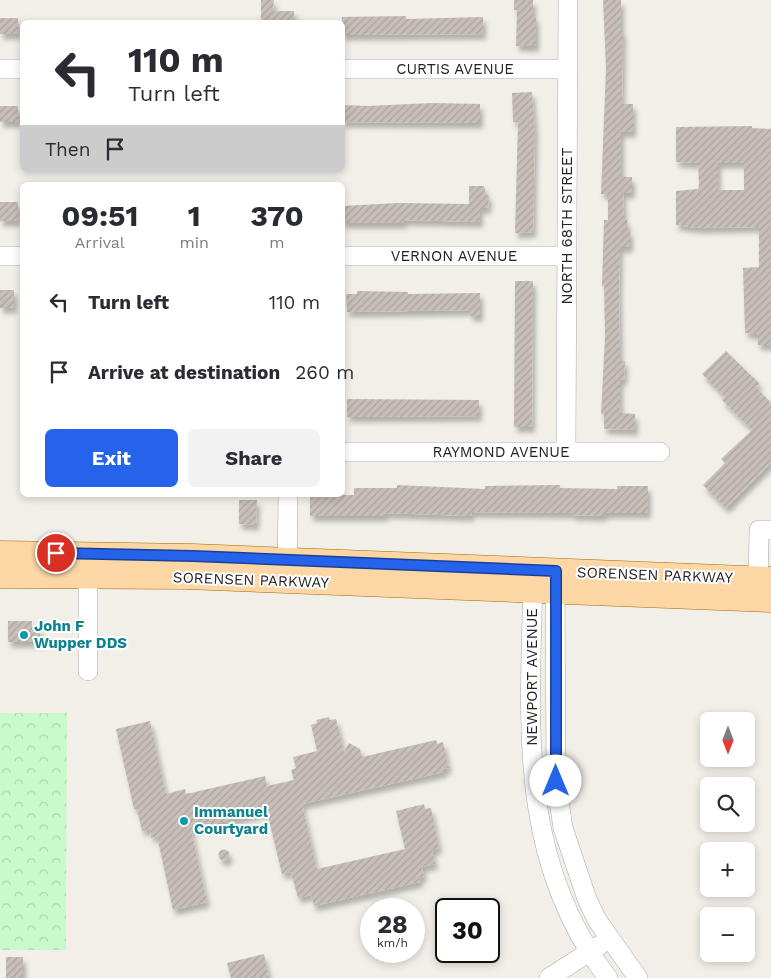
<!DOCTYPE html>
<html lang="en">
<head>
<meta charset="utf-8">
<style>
  :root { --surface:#fff; --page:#f2f2f3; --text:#2b2b33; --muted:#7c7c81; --accent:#2563eb }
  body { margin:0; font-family:"Work Sans",sans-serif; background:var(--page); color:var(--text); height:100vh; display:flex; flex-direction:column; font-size:19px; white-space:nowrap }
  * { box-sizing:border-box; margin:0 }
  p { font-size:16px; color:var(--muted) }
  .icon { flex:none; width:28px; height:28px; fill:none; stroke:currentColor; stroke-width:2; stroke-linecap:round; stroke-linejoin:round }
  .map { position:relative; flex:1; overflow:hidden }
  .panel { position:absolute; left:20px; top:182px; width:325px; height:315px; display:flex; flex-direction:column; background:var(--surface); border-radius:8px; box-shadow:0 2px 8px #0003 }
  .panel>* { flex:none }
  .guide { position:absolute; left:20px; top:20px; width:325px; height:152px; border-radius:8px; box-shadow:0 2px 8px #0003; background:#fff; color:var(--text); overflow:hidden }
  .needle { width:32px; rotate:180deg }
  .controls { position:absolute; left:700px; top:712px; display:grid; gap:10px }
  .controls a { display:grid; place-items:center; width:55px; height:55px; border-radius:8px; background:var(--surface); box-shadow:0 2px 8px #0003; font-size:25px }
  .speed { position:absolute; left:360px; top:898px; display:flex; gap:10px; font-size:25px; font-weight:700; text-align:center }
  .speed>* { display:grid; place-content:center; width:65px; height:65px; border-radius:50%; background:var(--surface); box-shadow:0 2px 8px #0003; line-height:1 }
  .speed small { font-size:12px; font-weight:400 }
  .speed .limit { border:2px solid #111; border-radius:8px; background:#fff; color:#111 }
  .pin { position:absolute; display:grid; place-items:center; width:42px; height:42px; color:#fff; margin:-21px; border:2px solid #fff; border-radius:50%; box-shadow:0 1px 5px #0007 }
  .me { position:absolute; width:55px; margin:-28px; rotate:0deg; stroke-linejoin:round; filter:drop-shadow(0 0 4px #0008) }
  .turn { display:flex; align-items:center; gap:18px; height:105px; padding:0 25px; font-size:22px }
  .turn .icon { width:65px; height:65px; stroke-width:2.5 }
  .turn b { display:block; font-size:35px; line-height:42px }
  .then { display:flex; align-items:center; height:48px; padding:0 25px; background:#0003; gap:10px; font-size:19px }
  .eta { display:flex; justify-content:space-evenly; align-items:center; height:85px; text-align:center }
  .eta b { font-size:30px; font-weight:700; line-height:35px }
  .action { display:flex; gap:10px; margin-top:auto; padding:10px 25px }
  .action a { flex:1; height:58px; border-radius:8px; background:var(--accent); color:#fff; font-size:20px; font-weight:700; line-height:58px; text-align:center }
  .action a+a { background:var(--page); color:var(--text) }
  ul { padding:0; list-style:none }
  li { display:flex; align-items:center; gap:15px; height:70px; padding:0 25px }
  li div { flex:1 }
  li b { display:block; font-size:19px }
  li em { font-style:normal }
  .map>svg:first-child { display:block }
  .park { fill:url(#park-crowns) }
  .building { fill:url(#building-hatch); fill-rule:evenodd; filter:url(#shadow) }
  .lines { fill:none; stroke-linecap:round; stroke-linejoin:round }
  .minor-casing { stroke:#a9a9a9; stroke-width:20 }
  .major-casing { stroke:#a06b00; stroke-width:25 }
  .minor { stroke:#fff; stroke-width:19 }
  .major { stroke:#fcd6a4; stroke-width:24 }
  .route-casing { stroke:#184099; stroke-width:12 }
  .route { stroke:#2563eb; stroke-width:9 }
  .culture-dot { fill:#0f9aa8; stroke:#fff; stroke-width:2 }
  .labels { text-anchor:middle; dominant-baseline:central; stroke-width:4; stroke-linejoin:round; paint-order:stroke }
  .street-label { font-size:15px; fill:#222; stroke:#fff }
  .culture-label { font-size:15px; font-weight:bold; fill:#0d838f; stroke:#fff; text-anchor:start }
</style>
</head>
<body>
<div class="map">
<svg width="771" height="978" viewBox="0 0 771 978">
  <defs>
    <pattern id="park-crowns" width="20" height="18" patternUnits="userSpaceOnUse" patternTransform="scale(1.25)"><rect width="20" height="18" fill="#c8facc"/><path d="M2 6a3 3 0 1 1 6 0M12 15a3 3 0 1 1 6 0" fill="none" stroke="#acd6af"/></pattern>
    <pattern id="building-hatch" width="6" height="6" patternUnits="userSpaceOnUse" patternTransform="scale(1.25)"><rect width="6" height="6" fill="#c7bfb8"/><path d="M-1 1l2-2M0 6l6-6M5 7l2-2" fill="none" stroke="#aba49e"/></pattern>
    <filter id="shadow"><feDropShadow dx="3" dy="5.5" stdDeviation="2.5" flood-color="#0004"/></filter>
  </defs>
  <rect width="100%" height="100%" fill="#f2efe9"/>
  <!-- park -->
  <path class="park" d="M0 713H67L66 950H0Z"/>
  <!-- building -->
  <path class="building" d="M261 0H274L273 11H294V22H261Z
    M514 0H533V17H536V46H516L517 10H514Z
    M603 0H621V31H623L622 104H633V132H621V177H632V193H623L624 220H627V231H630V247H620L619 296 620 360 625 361 624 380H620V406L621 413 635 414V430L604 429V414H601L605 337 604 286H602L604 220H608V194H601L606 68Z
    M406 16V19L483 17V34L342 35V17Z
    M0 18H18V34H0Z
    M532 92 535 131 533 232 515 233 518 122H513L512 93Z
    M432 103 480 104V123L342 122V105L368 106Z
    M0 106H18V122H0Z
    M752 126V128L771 129V345H758L757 334 745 333 743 268 759 267V227L698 228 676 225V191L698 189 699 186 698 163 676 162V127ZM718 163H744V190H718Z
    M469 186H484L486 195 489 196 488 208H480V222L404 220V223H342V206L398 203 469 204Z
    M0 202H18V221H0Z
    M515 281H533L532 427H514Z
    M0 290H14V308H0Z
    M357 291 408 292V294L480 293V316H470V310L347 312 346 294H357Z
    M726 351 760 384 756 387 771 403V463L726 508 703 485 725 463 721 459 752 430 722 400 725 397 702 374Z
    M347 399 479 400V416L347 417Z
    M397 485 485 489V486L560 485V488L617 489V486H648V513H604V516L572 515V513L472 512 471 516 385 513V516H310V495H354V488H397Z
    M239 500H257L256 525 239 524Z
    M8 621H32V628H40V642H8Z
    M329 717 330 720 336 719 344 752 349 743 360 749 362 757 436 740 437 744 443 742 449 768 443 769 444 772 302 804 317 869 405 849 396 811 424 804 425 809 431 808 439 848 432 850 435 864 422 867 424 876 419 878 420 882 314 906 311 895 298 898 291 872 282 874 267 812 191 829 207 902 173 910 157 836 151 838 150 829 142 831 137 809H134L116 729 150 721 166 794 185 789 186 794 265 776 267 786 294 780 291 770 296 768 293 757 317 751 311 725 317 723 316 720Z
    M218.5 855a5.5 5.5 0 1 1 11 0a5.5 5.5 0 1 1-11 0Z
    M264 954 269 978H231L227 963Z
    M6 957H23V978H6Z"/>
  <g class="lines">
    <!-- minor casing -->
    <g class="minor-casing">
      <path id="minor" d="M0 69H22
        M342 69H568
        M0 256H22
        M342 256H566
        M342 452H660
        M566 452 568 0
        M287 574 288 495
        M533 579C530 719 516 859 608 978
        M555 579 556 781 563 828 587 899 597 920 638 978
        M758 591 759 530H771
        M88 671V564
        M549 978 600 945"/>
    </g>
    <!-- major casing -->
    <g class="major-casing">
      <path id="major" d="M0 553 193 556 771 579
        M0 576 186 577 771 600"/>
    </g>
    <!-- minor -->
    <use href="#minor" class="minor"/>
    <!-- major -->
    <use href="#major" class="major"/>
  </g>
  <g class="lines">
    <!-- route casing -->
    <g class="route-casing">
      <path id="route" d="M56 553 193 556 556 571V781"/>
    </g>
    <!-- route -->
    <use href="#route" class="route"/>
  </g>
  <!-- markers -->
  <g class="culture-dot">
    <circle cx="24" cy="635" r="5"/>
    <circle cx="184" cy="821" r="5"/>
  </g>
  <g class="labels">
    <!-- street labels -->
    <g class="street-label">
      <text x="455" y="69">CURTIS AVENUE</text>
      <text transform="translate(567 226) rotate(-90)">NORTH 68TH STREET</text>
      <text x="454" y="256">VERNON AVENUE</text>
      <text x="501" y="452">RAYMOND AVENUE</text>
      <text transform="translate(655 575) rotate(2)">SORENSEN PARKWAY</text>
      <text transform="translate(251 580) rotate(2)">SORENSEN PARKWAY</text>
      <text transform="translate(532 677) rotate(-90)">NEWPORT AVENUE</text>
    </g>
    <!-- culture labels -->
    <g class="culture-label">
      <text x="34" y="626">John F<tspan x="34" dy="17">Wupper DDS</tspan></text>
      <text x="194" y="812">Immanuel<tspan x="194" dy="17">Courtyard</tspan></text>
    </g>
  </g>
</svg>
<div class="controls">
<a><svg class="needle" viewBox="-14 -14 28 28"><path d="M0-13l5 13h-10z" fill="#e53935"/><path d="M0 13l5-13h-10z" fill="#7c7c81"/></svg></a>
<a><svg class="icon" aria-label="search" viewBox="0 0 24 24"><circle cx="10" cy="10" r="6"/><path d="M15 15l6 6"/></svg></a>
<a>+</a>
<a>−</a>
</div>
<div class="speed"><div>28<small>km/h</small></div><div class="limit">30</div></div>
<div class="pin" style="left:56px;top:553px;background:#d93025"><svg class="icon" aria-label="arrive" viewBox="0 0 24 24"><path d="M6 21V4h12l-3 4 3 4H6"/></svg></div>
<svg class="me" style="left:556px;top:781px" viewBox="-20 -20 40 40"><circle r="19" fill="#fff"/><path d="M0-13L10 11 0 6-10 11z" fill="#2563eb"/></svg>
<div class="guide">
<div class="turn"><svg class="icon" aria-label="left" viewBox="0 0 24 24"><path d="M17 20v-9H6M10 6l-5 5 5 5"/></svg><div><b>110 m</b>Turn left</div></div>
<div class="then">Then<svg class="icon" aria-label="arrive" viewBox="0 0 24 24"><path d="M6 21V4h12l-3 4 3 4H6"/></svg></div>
</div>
<section class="panel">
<div class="eta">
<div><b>09:51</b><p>Arrival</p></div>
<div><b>1</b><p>min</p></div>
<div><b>370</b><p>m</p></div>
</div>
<ul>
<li><svg class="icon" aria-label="left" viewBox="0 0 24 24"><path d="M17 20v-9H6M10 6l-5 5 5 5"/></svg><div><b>Turn left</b></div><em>110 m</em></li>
<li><svg class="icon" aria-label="arrive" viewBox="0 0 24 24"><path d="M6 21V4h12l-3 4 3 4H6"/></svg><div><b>Arrive at destination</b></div><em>260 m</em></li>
</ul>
<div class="action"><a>Exit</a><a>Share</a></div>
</section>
</div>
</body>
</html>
